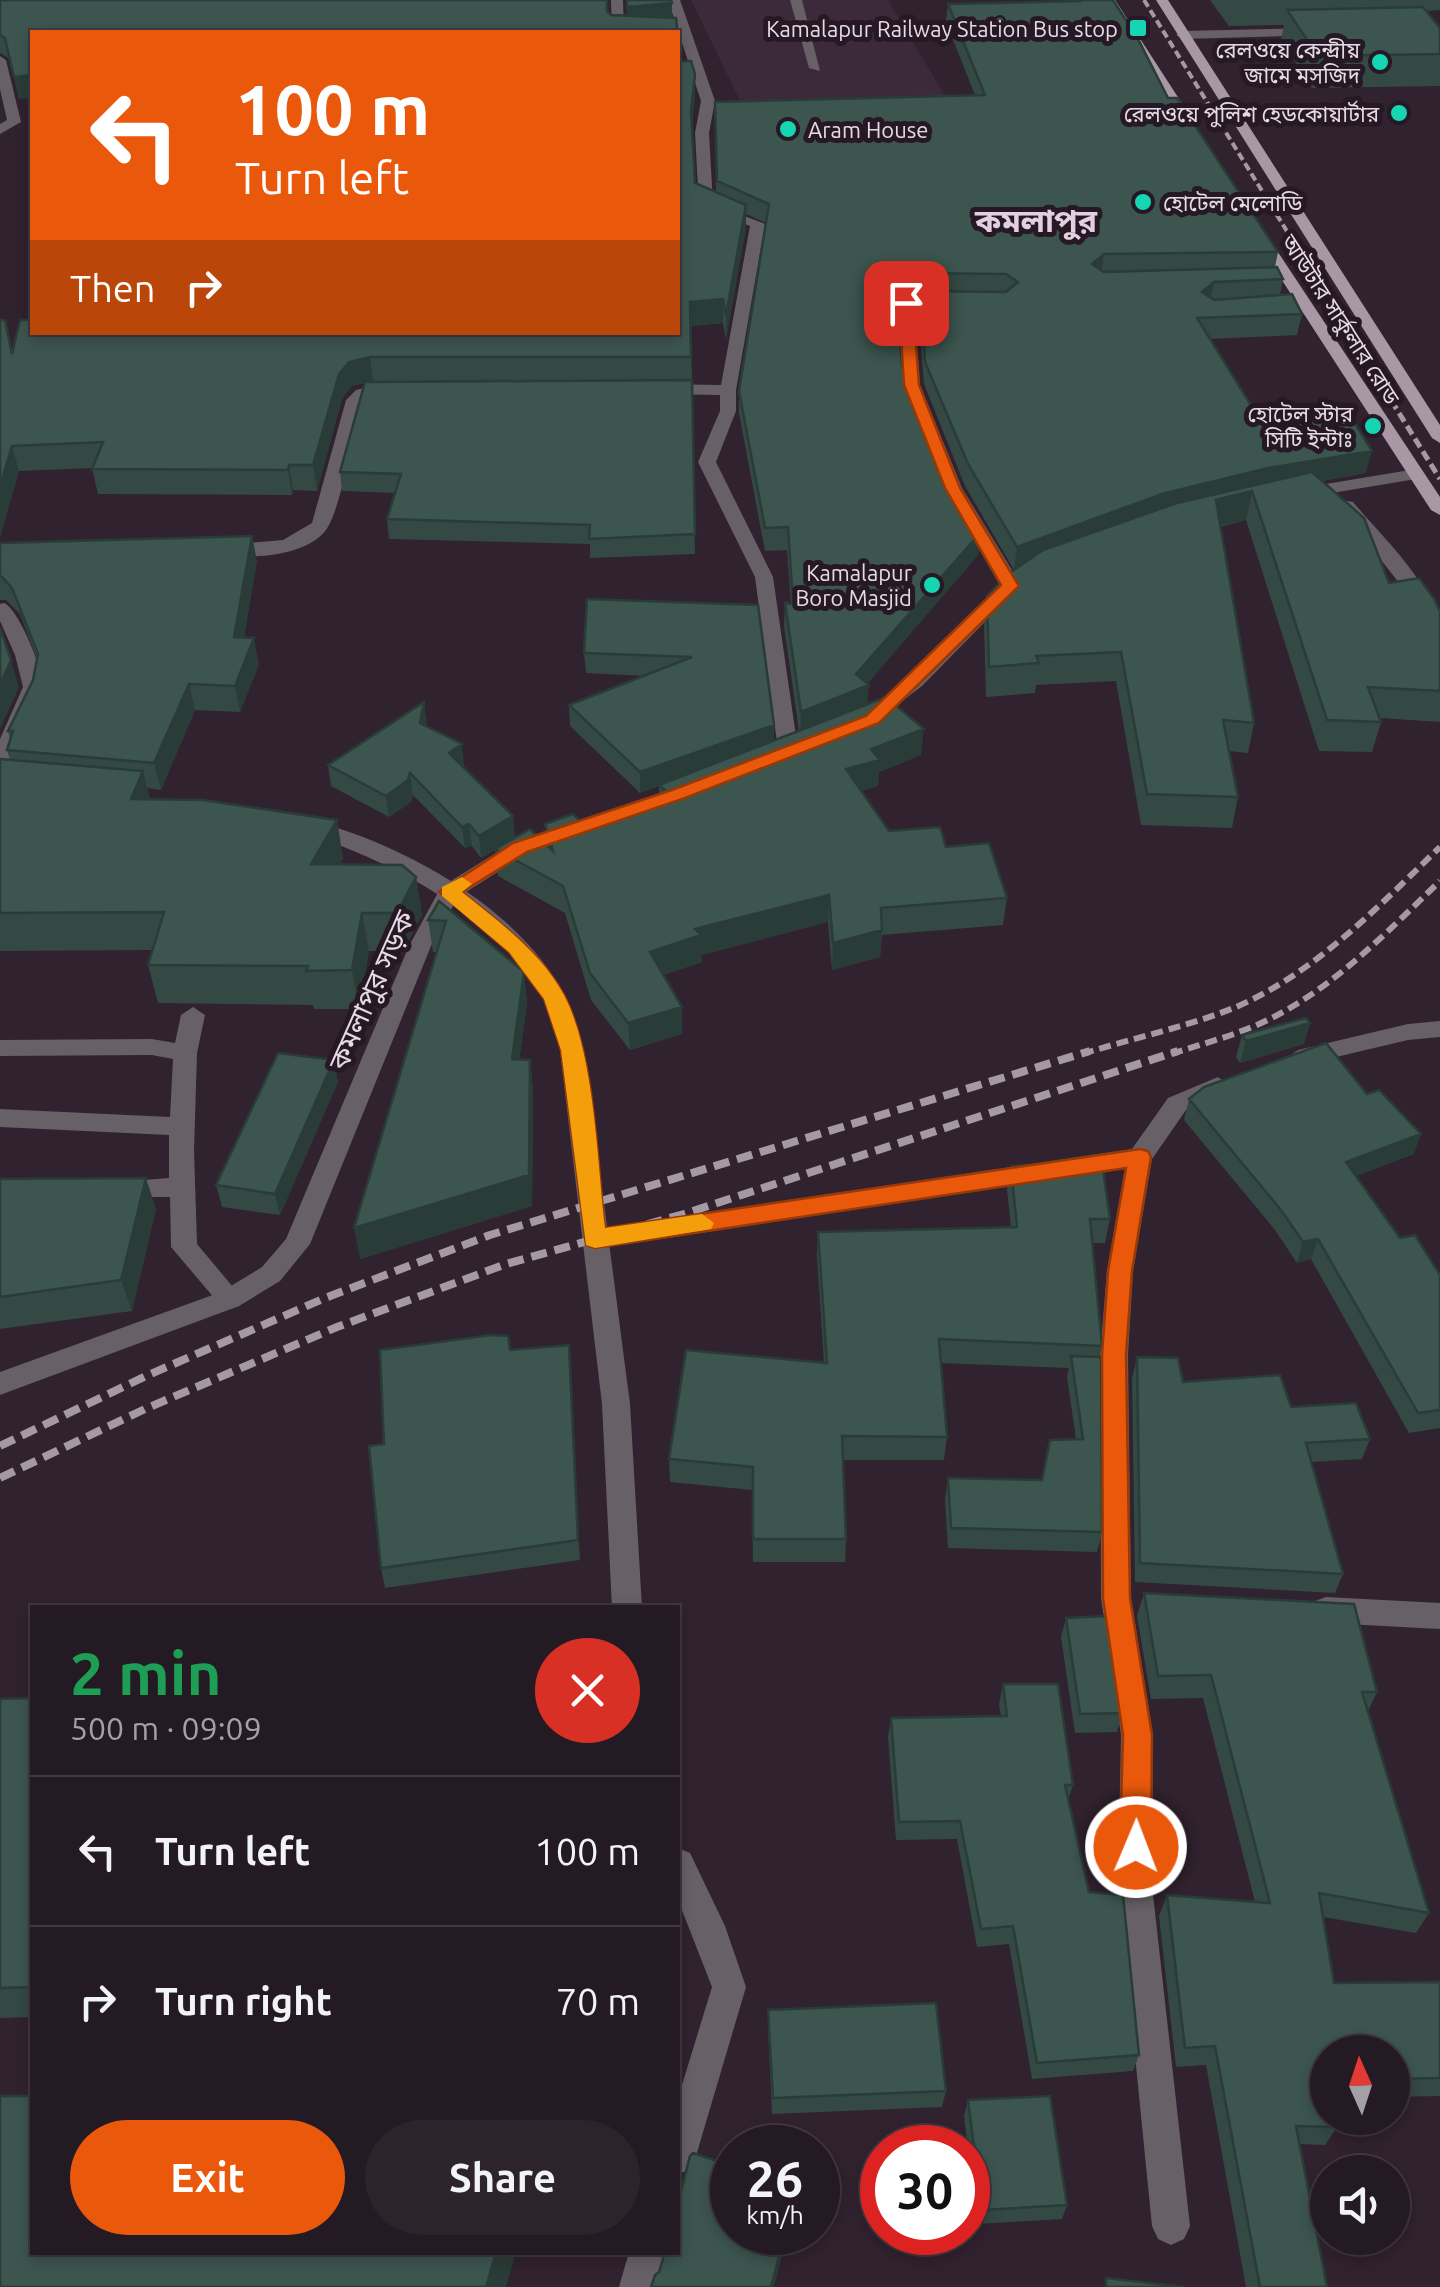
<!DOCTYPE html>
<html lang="en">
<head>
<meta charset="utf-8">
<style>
  :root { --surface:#241a23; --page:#2c232b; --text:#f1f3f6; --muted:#a3a1a6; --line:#413841; --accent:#ea580c }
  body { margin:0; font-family:Ubuntu,"Noto Sans Bengali",sans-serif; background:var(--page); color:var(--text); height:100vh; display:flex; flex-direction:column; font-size:38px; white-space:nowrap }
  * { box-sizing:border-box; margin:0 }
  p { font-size:32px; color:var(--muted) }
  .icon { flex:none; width:55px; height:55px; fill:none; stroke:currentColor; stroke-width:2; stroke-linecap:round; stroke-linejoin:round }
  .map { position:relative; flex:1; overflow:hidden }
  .details { position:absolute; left:30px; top:1605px; width:650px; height:650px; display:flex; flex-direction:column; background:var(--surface); border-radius:0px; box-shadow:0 5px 15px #0003,0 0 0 2px var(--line) }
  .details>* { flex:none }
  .banner { position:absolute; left:30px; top:30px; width:650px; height:305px; border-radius:0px; box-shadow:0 5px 15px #0003,0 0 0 2px var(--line); background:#ea580c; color:#fff; overflow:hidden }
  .needle { width:65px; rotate:357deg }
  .tools { position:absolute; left:1310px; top:2035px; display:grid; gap:20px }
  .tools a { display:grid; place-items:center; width:100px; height:100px; border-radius:50%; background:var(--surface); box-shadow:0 5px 15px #0003,0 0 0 2px var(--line); font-size:50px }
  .speed { position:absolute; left:710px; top:2125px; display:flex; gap:20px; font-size:50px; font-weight:700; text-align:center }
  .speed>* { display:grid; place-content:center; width:130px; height:130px; border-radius:50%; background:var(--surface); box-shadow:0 5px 15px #0003,0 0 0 2px var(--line); line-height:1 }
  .speed small { font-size:25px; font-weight:400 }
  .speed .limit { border:15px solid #d22; background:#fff; color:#111 }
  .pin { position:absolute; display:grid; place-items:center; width:85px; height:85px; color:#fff; margin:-42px; border-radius:20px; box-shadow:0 5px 15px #0006 }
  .me { position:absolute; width:110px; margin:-55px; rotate:1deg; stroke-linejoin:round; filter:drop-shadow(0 0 8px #0008) }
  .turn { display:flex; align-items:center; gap:35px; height:210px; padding:0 40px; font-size:45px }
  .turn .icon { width:130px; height:130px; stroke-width:2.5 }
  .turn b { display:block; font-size:70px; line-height:85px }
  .then { display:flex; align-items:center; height:95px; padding:0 40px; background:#0003; gap:20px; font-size:38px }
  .round { display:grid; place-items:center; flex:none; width:105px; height:105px; border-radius:52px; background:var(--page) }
  .head { display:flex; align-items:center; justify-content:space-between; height:170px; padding:0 40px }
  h1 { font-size:60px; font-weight:700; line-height:75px; color:#1e9e55 }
  .primary-button { display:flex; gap:20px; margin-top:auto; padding:20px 40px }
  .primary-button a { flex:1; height:115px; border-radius:60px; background:var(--accent); color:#fff; font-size:40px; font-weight:700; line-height:115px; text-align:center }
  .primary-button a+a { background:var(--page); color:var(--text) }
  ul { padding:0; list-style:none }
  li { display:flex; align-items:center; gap:30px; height:150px; padding:0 40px; border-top:2px solid var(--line) }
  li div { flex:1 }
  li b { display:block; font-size:38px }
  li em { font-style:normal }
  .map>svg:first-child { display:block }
  .built { fill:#3c2a3b }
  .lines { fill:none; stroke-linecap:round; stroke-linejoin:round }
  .service { fill:#686067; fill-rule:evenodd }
  .minor { fill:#686067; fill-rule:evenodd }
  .tertiary { fill:#686067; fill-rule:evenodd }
  .primary { fill:#a898a6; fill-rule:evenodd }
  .rail-far3 { stroke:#a599a4; stroke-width:4; stroke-dasharray:8 4; stroke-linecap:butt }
  .rail-far2 { stroke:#a599a4; stroke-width:5; stroke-dasharray:10 5; stroke-linecap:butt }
  .rail-far1 { stroke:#a599a4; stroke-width:6; stroke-dasharray:12 6; stroke-linecap:butt }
  .rail { stroke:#a599a4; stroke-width:8; stroke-dasharray:16 8; stroke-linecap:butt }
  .wall { fill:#344943 }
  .shaded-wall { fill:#2a3c37 }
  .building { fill:#3c554e; stroke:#2a3c37; stroke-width:2.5 }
  .route { fill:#ea580c; stroke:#983908; stroke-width:2.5 }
  .slow { fill:#f59e0b }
  .poi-dot { fill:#16d5b3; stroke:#261825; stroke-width:4 }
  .labels { text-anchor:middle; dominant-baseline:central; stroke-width:10; stroke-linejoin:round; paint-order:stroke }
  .far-poi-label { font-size:22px; fill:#e5dbe4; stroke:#261825; text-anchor:end }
  .far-street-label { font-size:22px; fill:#e5dbe4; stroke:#261825 }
  .street-label { font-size:28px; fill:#e5dbe4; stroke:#261825 }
  .far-district-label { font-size:32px; font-weight:bold; fill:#e2cfe0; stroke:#261825 }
</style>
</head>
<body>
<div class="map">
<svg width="1440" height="2287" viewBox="0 0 1440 2287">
  <rect width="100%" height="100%" fill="#30222f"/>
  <!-- built -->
  <path class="built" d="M691 0H888L953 109 748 117Z"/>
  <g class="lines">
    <!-- service -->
    <path class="service" d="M790 0H802L820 71 809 68Z
      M1317 28 1321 35 1182 39 1176 35 1182 31Z
      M193 1007 205 1015 197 1053 194 1150 197 1244 243 1299 239 1306 230 1309 221 1306 171 1247 170 1197H106L102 1190 106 1183 169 1178V1135L0 1127V1109L170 1117 173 1059 152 1055 0 1056V1040L152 1039 175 1043 181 1015Z"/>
    <!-- minor -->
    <path class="minor" d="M611 0H623L624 32H612Z
      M668 0H680L715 101 709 133 713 204 765 224 736 390V411L716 462 773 577 798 750 788 756 778 750 755 577 698 462 720 411V395L658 394 650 389 658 384 721 385 750 226 699 206 695 133 701 101Z
      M0 56 6 60 21 122 0 134V124L7 120 0 89Z
      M906 298H949L957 303 949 308H914L920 385 962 488 1021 585 922 686 867 728 857 722 860 718 908 678 1001 586 944 488 904 385 898 303Z
      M372 386 393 385 401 390 362 401C353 434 343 498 329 525 313 557 248 560 219 554V546L225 545 283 540 312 523 346 400 356 390Z
      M1416 469 1425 474 1422 478 1296 499 1287 494 1296 489Z
      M1347 501 1353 502C1382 537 1440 590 1440 635L1433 633 1408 594 1338 506Z
      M4 603C18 608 45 672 42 688 40 708 19 742 10 762L0 768V739L23 687 15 655 0 621V604Z
      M643 799 654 806 650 811 528 853 458 897 431 946 310 1244 280 1281 239 1306 0 1395V1372L221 1292 262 1267 286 1239 409 946 441 887 512 843Z
      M1440 1021V1037L1408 1040 1298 1066 1286 1058 1298 1050 1408 1024Z
      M1218 1077 1230 1086 1227 1092 1186 1110 1152 1159 1133 1271 1128 1355 1131 1598 1153 1735 1152 1885 1190 2226 1184 2239 1171 2245 1158 2239 1152 2226 1118 1885 1121 1735 1101 1598 1100 1355 1107 1271 1125 1168 595 1249 586 1246 582 1239 586 1232 595 1229 1132 1149 1168 1098Z
      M1326 1597 1440 1603V1629L1326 1623 1315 1619 1311 1610 1315 1601Z"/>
    <!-- tertiary -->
    <path class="tertiary" d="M307 819C404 844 519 907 567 999 575 1015 578 1033 584 1050L630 1404 642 1608H612L602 1404 560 1050C555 1033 551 1014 543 999 499 915 385 858 299 831L296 826 299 821Z
      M678 1848 690 1853 725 1926 746 1987 696 2156 691 2169 678 2174V2098L712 1987 678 1900Z
      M629 2252H667L657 2287H619Z"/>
    <!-- primary -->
    <path class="primary" d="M1103 0H1115L1196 125 1194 128H1184Z
      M1156 0H1168L1440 425V443L1432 438Z
      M1254 231H1264L1440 497V515L1431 510 1252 234Z"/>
    <!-- rail-far3 -->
    <path class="rail-far3" d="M1144 0 1314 275"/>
    <!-- rail-far2 -->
    <path class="rail-far2" d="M1312 273 1440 479"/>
    <!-- rail-far1 -->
    <path class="rail-far1" d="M1082 1054C1133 1038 1187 1027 1236 1007 1315 973 1379 906 1440 847
      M1171 1054C1198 1045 1226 1038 1252 1027 1325 997 1384 935 1440 881"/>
    <!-- rail -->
    <path class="rail" d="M0 1446 146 1376 325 1298 490 1235 1090 1051
      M0 1478 145 1409 337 1327 506 1264 684 1214 1178 1051"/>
  </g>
  <!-- wall -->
  <path class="wall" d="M0 0 608 11 611 15H627L626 0H671L672 17 681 61 695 95 692 127 695 183 716 192 715 102 975 95 946 22 948 4 1113 0 1168 98 1278 252 1275 267 1283 279 1280 295 1302 314 1297 335 1209 339 1257 415 1366 473 1322 481 1389 583 1440 612V722L1380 718 1381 722 1372 752 1319 751 1246 520 1220 527 1254 723 1248 753 1229 751 1238 797 1232 828 1141 825 1116 681 1036 685 1035 693 986 697 984 625 987 596 1014 570 965 486 924 384 918 312 919 294H906L897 301 902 365 942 467 981 532 978 555 867 684V704L921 755 879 772 878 786 861 791 889 831 946 847 1007 898 1003 925 882 935 880 957 832 970 828 922 701 955 702 962 663 975 682 1034 630 1050 591 1000 565 913 498 876 495 850 481 858 472 846 465 848 413 795 411 802 389 817 331 786 328 765 424 702 426 726 464 765 463 766 513 816 515 838 546 845 545 824 586 827 659 798V786L640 793 570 726 569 705 645 676 586 673 584 653 758 605 774 725V740L799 731 784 626 785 603 791 604 787 550 765 551 739 413V391L766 223 746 214V228L726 339 723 323 691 326 695 554 590 558V544L389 539 387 519 395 493 342 491 340 472 365 383 352 386 342 399 317 491 293 490 292 495 98 494 92 468 19 471 0 537 13 350 678 332 32 32 19 99 10 59 0 53Z
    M1210 0H1440V10L1426 11 1440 28V86L1312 88 1281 40 1284 25 1229 26Z
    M0 543 257 561 244 637 259 664 240 712 195 710 161 790 147 788 150 799 343 858 340 864 416 877 422 915 403 951H369L359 1009H314L313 1005 158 1003 148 965 152 950 0 951V759L10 760 7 750 10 739 8 731 33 680 37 659 20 614 6 600H0Z
    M439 901 524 972 527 1004 519 1060H530L533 1091 532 1206 360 1259 437 952H433L428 920Z
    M1310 1023 1304 1044 1240 1063 1236 1057 1242 1035Z
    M334 1060 338 1082 280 1215 222 1207 216 1185Z
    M1189 1099 1414 1154 1356 1176 1400 1238 1440 1275V1428L1409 1433 1311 1259 1297 1263 1275 1230 1184 1120Z
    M1011 1166 1110 1219 1105 1243H1092L1102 1346 1099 1357 1102 1532 1097 1552 948 1548 945 1499 948 1478 1042 1480 1076 1439 1067 1377 1069 1368 941 1363 947 1437 944 1460H843L846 1539 845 1562H753L752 1490 670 1482 669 1459 824 1362 817 1256 818 1232 1011 1227 1007 1190Z
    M0 1179 156 1209 132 1311 0 1329Z
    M569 1345 580 1560 385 1588 381 1568 384 1444 510 1350Z
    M1137 1357 1183 1382 1291 1407 1370 1439 1362 1459 1311 1462 1343 1574 1335 1593 1135 1582 1132 1378Z
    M1144 1593 1377 1692 1368 1711 1429 1913 1416 1933 1323 1917 1334 1983 1440 1982V2096L1392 2097V2052H1328V2118L1337 2127 1325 2145 1299 2144 1327 2287H1246L1206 2065 1176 2067 1159 1916 1167 1895 1255 1902 1203 1698 1151 1699 1137 1616Z
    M1066 1618 1122 1713 1117 1732 1075 1733 1061 1637Z
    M1003 1684 1073 1785 1068 1800 1089 1892 1139 2055 1133 2071 1032 2079 1009 1944 977 1947 957 1839 896 1840 888 1737 891 1718 1001 1716 999 1704Z
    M32 1698V2017L0 2018V1699Z
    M768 2010 946 2091 942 2107 772 2114 768 2026Z
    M968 2100 1067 2205 1062 2219 977 2224 964 2116Z"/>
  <!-- shaded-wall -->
  <path class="shaded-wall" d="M672 3V23L628 28 627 7Z
    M695 74V95L691 133V111Z
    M32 75V98L19 99 14 77Z
    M746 205V228L726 339V315Z
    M1104 254 1101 275 1092 264Z
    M907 273 906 294 894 303 896 282Z
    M1214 282 1210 303 1202 292Z
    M723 299V323L690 326V302Z
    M370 357 373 381 352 386 342 399 317 491 313 465 339 374 349 362Z
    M12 446 19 471 0 537V486Z
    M1372 451 1366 473 1252 493 1246 520 1014 570 1017 547 1162 494 1268 468Z
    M289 465 293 490 292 495 288 470Z
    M981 532 978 555 865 686 869 685 867 708 800 736 801 712 856 674Z
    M252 536 257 561 239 663 234 637Z
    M254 638 259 664 240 712 235 686Z
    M11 660 19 687 0 730V685Z
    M189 684 195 710 161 790 154 763Z
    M424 702 427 723 423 744 420 723Z
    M774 725V746L640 793V772Z
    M924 729 921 755 879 772 878 786 844 796 846 769 871 749Z
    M462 744 464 765 451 774 449 753Z
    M143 771 152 809 131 799Z
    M410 773 413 795 411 802 389 817 386 796Z
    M513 816 515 838 481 858 479 836Z
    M337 820 343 858 318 902 311 864Z
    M469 824 472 846 465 848 462 827Z
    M416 877 422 915 403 951 397 913Z
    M829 895 828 922 701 955 702 962 651 979 650 952 695 929Z
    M362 913 369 951 359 1009 352 970Z
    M882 930 880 957 832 970 833 943Z
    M524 972 527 1004 515 1091 512 1059Z
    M682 1007V1034L630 1050 628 1023Z
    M1310 1023 1304 1044 1240 1063 1246 1041Z
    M334 1060 338 1082 280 1215 275 1194Z
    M530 1060 533 1091 532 1206 360 1259 354 1228Z
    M1421 1134 1414 1154 1339 1183 1346 1162Z
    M146 1178 156 1209 132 1311 121 1280Z
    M1318 1239 1311 1259 1297 1263 1303 1242Z
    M569 1345 571 1366 580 1560 578 1540Z
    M785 2232H788L774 2287H771Z
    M496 2252H516L506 2287H486Z"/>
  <!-- building -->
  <path class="building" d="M0 0H607V11L611 15 676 18 681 61H691L695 74 691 111 695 183 746 205 726 315 723 299 690 302 691 357H370L349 362 339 374 313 465H289L288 470 92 469 103 442 12 446 0 486V320H5L12 354 20 320H30L32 316V332H678V32H32V75L14 77 5 38 0 35Z
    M627 0H671L672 3 627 7Z
    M1080 0H1113L1137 37 1168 98H1177L1278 252 1104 254 1092 264 1104 272 1277 267 1283 279 1214 282 1202 292 1214 300 1292 294 1302 314 1197 318 1257 415 1348 412 1372 451 1268 468 1162 494 1017 547 968 464 925 362 920 291 1006 292 1018 282 1006 274 907 273 896 282 902 365 942 467 981 532 856 674 869 685 801 712 785 603 793 604 788 527 765 528 739 391 769 204 717 181 715 102 985 95 948 4 1080 1Z
    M1423 7 1440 28V54L1318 56 1287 10Z
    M692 380 695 534 589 539 590 525 387 519 401 474 340 472 365 382Z
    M1312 472 1364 518 1389 583 1419 578 1435 600 1440 612V691L1368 687 1381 722 1327 720 1252 491 1216 500 1254 723 1223 720 1238 797 1147 794 1121 652 1036 656 1039 663 989 667 987 596 1008 574 1043 550 1177 503Z
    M252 536 234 637 254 638 235 686 189 684 154 763 7 750 13 731H8L33 680 38 654 12 588 0 575V543Z
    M587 599 758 605 774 725 640 772 569 705 692 657 584 653Z
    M0 628 11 660 0 685Z
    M886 697 924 729 871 749 880 760 846 769 889 831 940 827 946 847 989 843 1007 898 881 908 882 930 833 943 829 895 695 929 701 935 650 952 682 1007 628 1023 590 973 563 886 495 849 530 829 553 851 545 824 573 814 586 827 669 794 659 785Z
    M424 702 420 723 462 744 449 753 513 816 479 836 469 824 462 827 410 773 408 780 386 796 328 765Z
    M0 759 143 771 131 799 203 800 337 820 311 864 402 865 416 877 397 913H362L352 970 306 971 308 966 148 965 164 912 0 913Z
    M439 901 524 972 512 1059 530 1060 529 1175 354 1228 446 921 428 920Z
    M1306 1018 1310 1023 1246 1041 1242 1035Z
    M1326 1043 1367 1094 1379 1090 1421 1134 1346 1162 1400 1238 1415 1235 1440 1275V1410L1418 1413 1318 1239 1303 1242 1281 1210 1189 1099 1204 1087Z
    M278 1053 334 1060 275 1194 216 1185Z
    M1102 1162 1110 1219H1090L1102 1346 939 1339 947 1437 842 1436 846 1539H753V1467L669 1459 686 1350 827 1363 818 1232 1017 1227 1011 1166Z
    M146 1178 121 1280 0 1297V1179Z
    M491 1335 508 1336 510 1350 569 1345 578 1540 381 1568 369 1446 384 1444 380 1350Z
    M1071 1356 1101 1357 1102 1532 951 1528 948 1478 1042 1480 1050 1440 1083 1439Z
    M1137 1357 1178 1358 1183 1382 1280 1375 1291 1407 1356 1403 1370 1439 1306 1443 1343 1574 1140 1563Z
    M1144 1593 1354 1604 1377 1692H1362L1429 1913 1319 1893 1334 1983 1440 1982V2078L1392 2079V2052H1328V2118H1335L1337 2127 1296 2126 1327 2287H1260L1215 2046 1185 2048 1167 1895 1270 1903 1211 1675 1158 1676Z
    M1108 1616 1122 1713 1080 1714 1066 1618Z
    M1003 1684H1058L1073 1785H1065L1089 1892 1123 1895 1139 2055 1037 2063 1013 1926 981 1929 960 1821 899 1822 891 1718 1007 1716Z
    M32 1698V1987L0 1988V1699Z
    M936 2003 946 2091 773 2098 768 2010Z
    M0 2096H32V2252H496L486 2287H0Z
    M1050 2096 1067 2205 982 2210 968 2100Z
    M693 2153 732 2166V2232H785L771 2287H651L655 2275 659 2272 665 2252H678V2203L690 2156Z
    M1106 2278 1184 2287H1106Z"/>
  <!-- route -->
  <path class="route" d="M906 299 913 303 919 385 960 488 1019 586 1016 589 879 723 685 798 527 852 462 892C499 922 541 952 564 995 595 1054 597 1162 605 1228L1140 1149 1148 1151 1151 1157 1132 1271 1126 1355 1130 1598 1152 1735 1151 1847 1146 1857 1136 1862 1125 1857 1120 1847 1123 1735 1103 1598 1102 1355 1108 1271 1126 1168 595 1248 586 1245 561 1050 544 999 509 952 439 892 513 843 672 790 866 716 1001 585 945 488 904 385 899 303Z"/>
  <!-- slow -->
  <path class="slow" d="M462 877 472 884 462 892C499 922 541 952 564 995 595 1054 597 1162 605 1228L702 1214 714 1223 711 1229 595 1248 586 1245 561 1050 544 999 509 952 442 896V887Z"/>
  <!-- markers -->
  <g class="poi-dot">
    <rect x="1128" y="18" width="20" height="20" rx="5"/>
    <circle cx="1380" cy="62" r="10"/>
    <circle cx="1399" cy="113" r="10"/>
    <circle cx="788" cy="129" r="10"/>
    <circle cx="1143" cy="202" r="10"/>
    <circle cx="1373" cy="426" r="10"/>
    <circle cx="932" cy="585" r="10"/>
  </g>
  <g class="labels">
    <!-- far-poi labels -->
    <g class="far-poi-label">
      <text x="1118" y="28">Kamalapur Railway Station Bus stop</text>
      <text x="1360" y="49">রেলওয়ে কেন্দ্রীয়<tspan x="1360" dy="25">জামে মসজিদ</tspan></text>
      <text x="1379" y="113">রেলওয়ে পুলিশ হেডকোয়ার্টার</text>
      <text x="808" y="129" text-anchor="start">Aram House</text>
      <text x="1163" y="202" text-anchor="start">হোটেল মেলোডি</text>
      <text x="1353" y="413">হোটেল স্টার<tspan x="1353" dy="25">সিটি ইন্টাঃ</tspan></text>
      <text x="912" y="572">Kamalapur<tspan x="912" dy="25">Boro Masjid</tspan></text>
    </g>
    <!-- far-street labels -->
    <g class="far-street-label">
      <text transform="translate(1341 319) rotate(57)">আউটার সার্কুলার রোড</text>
    </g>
    <!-- street labels -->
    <g class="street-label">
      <text transform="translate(371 990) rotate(-66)">কমলাপুর সড়ক</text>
    </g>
    <!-- far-district labels -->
    <g class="far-district-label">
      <text x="1036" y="220">কমলাপুর</text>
    </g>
  </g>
</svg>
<div class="tools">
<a><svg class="needle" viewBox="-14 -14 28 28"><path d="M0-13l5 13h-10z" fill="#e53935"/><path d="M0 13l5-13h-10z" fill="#a3a1a6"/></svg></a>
<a><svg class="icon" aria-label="sound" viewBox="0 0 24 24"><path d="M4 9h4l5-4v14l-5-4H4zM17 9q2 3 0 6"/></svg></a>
</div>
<div class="speed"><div>26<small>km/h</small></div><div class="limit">30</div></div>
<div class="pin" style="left:906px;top:303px;background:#d93025"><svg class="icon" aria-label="arrive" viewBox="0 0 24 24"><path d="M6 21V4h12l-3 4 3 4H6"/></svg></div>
<svg class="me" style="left:1136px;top:1847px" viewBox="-20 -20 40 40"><circle r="17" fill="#ea580c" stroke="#fff" stroke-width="3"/><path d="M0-11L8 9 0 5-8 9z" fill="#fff"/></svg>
<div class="banner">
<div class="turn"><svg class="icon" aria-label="left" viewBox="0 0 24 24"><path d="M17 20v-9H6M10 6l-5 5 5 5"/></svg><div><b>100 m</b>Turn left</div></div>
<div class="then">Then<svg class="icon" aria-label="right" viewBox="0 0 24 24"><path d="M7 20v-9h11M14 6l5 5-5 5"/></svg></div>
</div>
<section class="details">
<div class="head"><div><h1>2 min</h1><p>500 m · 09:09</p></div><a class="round" style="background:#d93025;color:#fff"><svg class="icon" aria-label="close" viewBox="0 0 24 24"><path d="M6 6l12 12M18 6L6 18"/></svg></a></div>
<ul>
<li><svg class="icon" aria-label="left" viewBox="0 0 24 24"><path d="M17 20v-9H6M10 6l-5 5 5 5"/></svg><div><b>Turn left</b></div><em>100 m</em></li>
<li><svg class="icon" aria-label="right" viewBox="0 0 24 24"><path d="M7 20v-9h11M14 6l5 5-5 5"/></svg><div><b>Turn right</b></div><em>70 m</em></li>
</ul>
<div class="primary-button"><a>Exit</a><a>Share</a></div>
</section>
</div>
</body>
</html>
